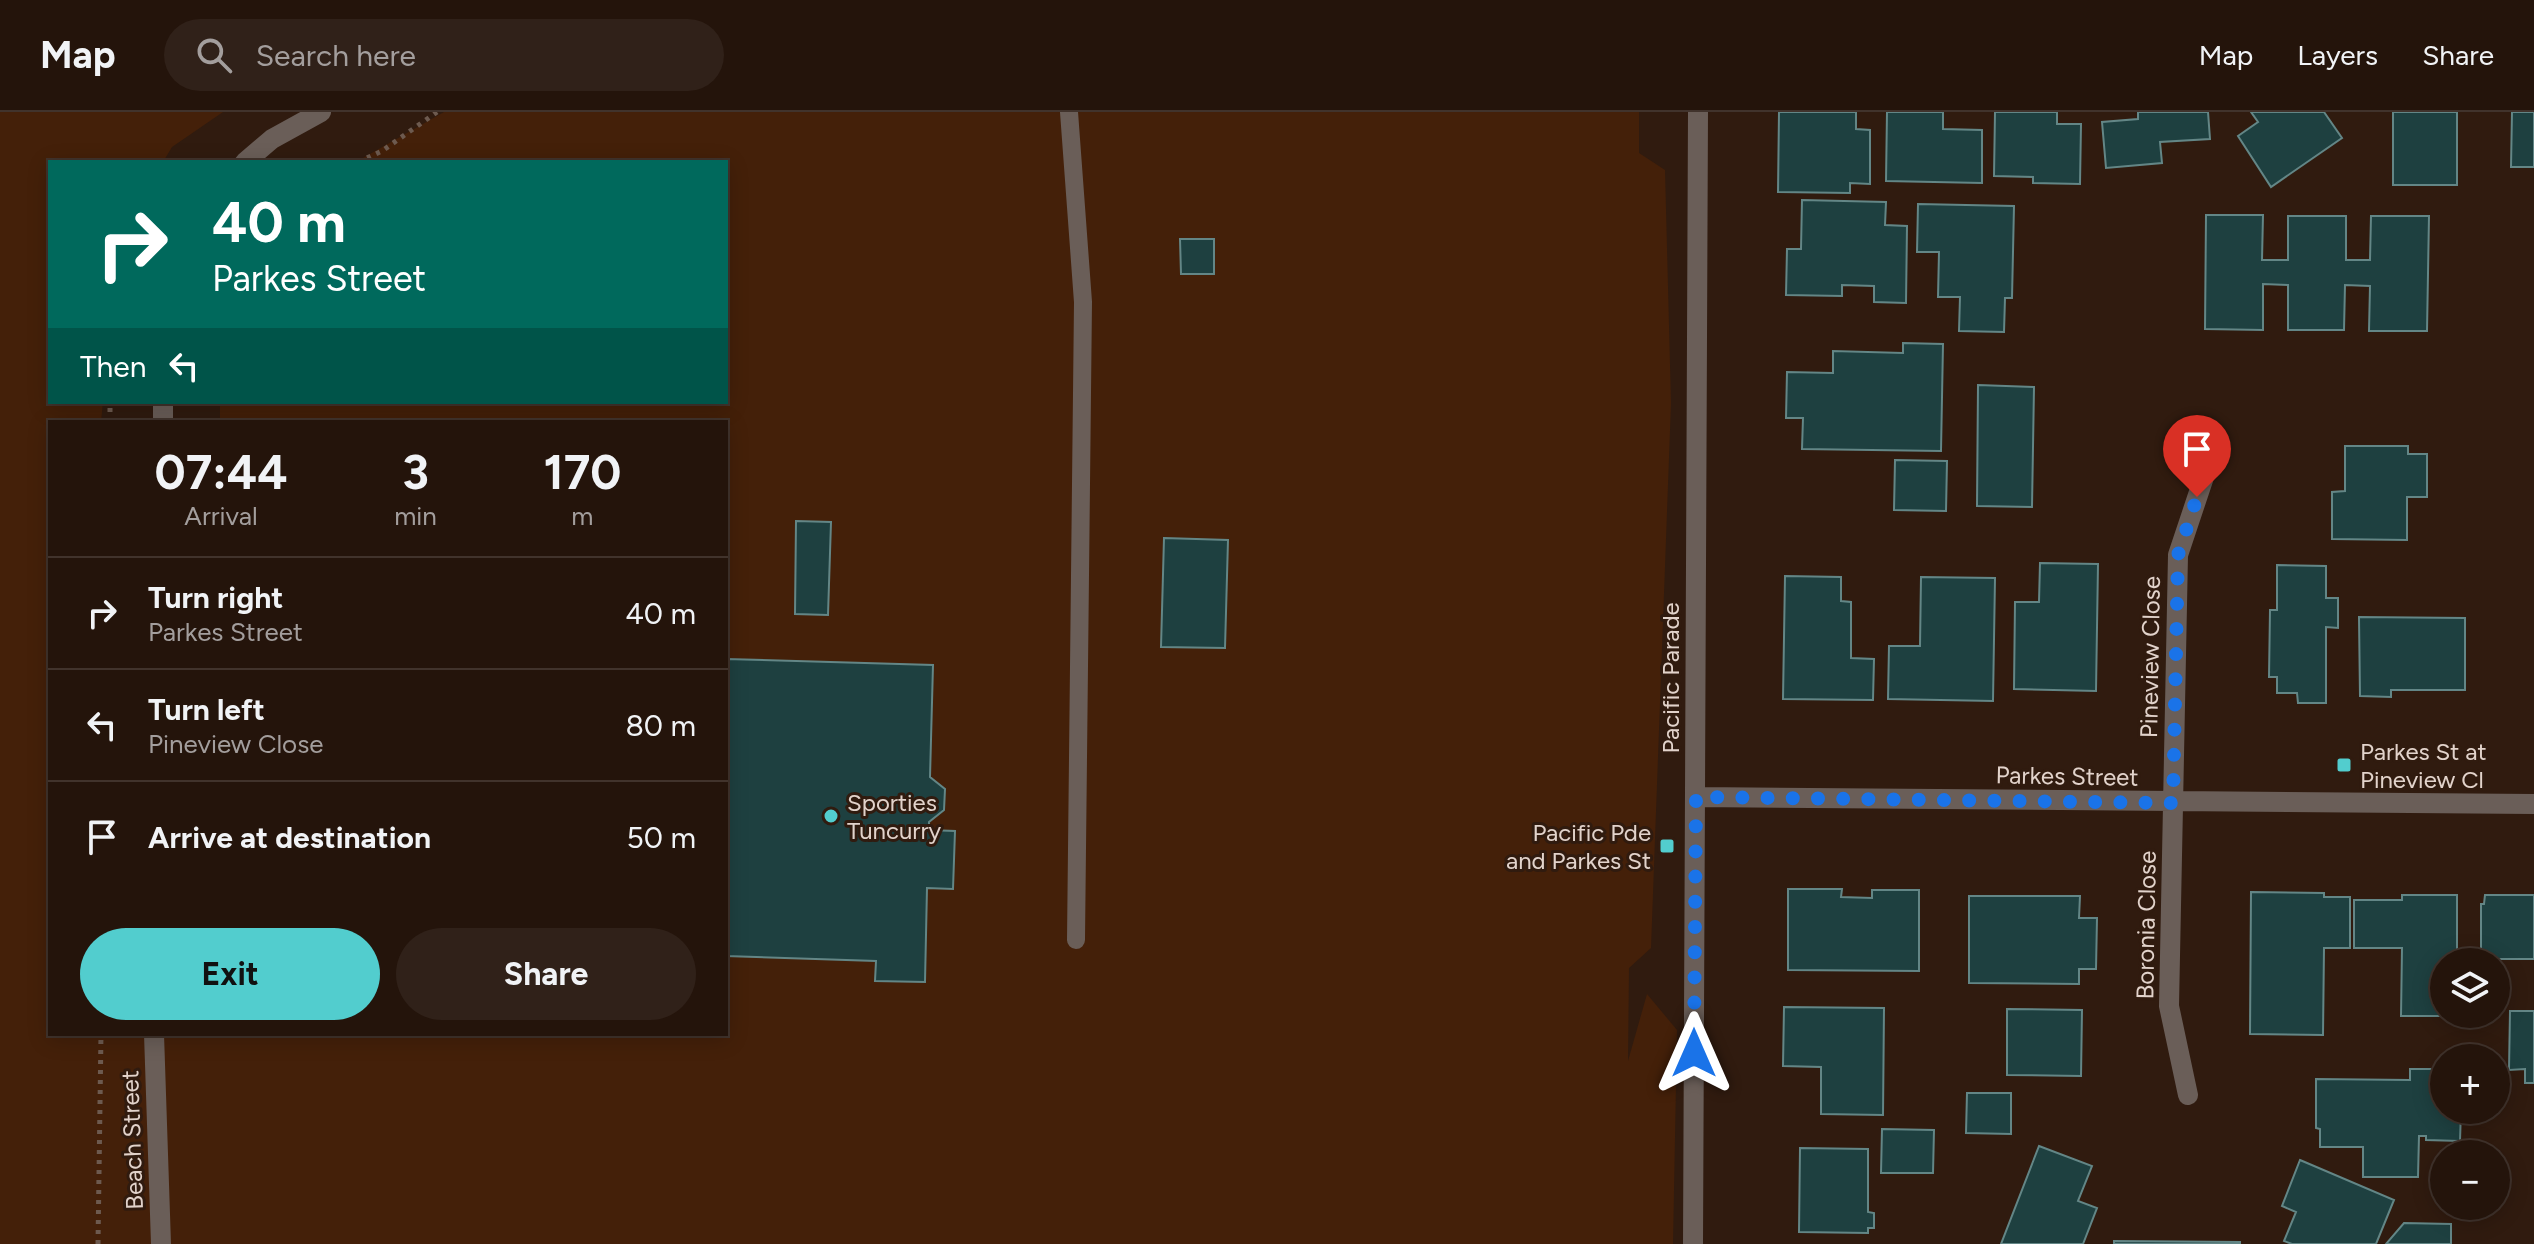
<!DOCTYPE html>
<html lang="en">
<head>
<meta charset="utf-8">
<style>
  :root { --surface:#24140b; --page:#302119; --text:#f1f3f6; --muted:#a39e9d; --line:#41332c; --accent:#52cdce }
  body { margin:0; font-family:Figtree,sans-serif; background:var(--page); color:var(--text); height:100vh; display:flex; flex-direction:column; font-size:30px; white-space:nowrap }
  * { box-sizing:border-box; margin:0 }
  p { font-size:26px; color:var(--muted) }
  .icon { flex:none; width:44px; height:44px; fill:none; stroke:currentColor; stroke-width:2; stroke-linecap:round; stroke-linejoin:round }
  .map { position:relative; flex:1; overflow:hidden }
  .sheet { position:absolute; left:48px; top:308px; width:680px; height:616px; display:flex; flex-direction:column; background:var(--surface); border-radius:0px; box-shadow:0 4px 20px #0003,0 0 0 2px var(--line) }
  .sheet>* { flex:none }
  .hud { position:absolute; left:48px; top:48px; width:680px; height:244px; border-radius:0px; box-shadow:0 4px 20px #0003,0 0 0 2px var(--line); background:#00695c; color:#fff; overflow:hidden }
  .buttons { position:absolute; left:2430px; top:836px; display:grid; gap:16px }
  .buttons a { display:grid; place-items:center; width:80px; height:80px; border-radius:50%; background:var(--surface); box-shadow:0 4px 20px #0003,0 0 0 2px var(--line); font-size:40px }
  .pin { position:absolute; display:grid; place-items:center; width:68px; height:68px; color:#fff; margin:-82px -34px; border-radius:50% 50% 50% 0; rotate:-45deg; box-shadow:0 0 8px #0007 }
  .pin .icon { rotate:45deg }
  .me { position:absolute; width:88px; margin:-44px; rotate:0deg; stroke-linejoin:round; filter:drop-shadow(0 0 6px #0008) }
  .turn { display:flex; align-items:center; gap:28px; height:168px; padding:0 32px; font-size:36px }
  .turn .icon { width:104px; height:104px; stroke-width:2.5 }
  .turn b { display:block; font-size:56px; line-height:68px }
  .then { display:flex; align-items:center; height:76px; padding:0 32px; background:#0003; gap:16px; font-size:30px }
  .eta { display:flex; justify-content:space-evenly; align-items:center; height:136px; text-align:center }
  .eta b { font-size:48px; font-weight:700; line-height:56px }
  .primary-button { display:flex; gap:16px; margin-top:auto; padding:16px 32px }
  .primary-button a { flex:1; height:92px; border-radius:48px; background:var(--accent); color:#111; font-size:32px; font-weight:700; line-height:92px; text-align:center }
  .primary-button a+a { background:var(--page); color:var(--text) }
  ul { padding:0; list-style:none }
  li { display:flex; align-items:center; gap:24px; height:112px; padding:0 32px; border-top:2px solid var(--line) }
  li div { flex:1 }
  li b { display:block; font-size:30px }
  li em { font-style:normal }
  header { display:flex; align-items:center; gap:48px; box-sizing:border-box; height:112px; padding:0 40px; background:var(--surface); border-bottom:2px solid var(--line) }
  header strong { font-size:38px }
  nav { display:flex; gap:44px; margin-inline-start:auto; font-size:28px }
  .search { width:560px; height:72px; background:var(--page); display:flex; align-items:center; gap:20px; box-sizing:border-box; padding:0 28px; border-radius:44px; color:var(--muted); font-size:30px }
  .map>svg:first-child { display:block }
  .green { fill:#442009 }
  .building { fill:#1e4040; stroke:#638686; stroke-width:2 }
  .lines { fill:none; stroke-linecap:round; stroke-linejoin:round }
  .path { stroke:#6d5a4f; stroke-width:5; stroke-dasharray:4 6; stroke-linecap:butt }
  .lane { stroke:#6a5e58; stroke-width:18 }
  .street { stroke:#6a5e58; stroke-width:20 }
  .route { stroke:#1a73e8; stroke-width:14; stroke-dasharray:0 25.2 }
  .poi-dot { fill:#52cdce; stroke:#301b0f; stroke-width:3 }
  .labels { text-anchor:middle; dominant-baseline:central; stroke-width:6; stroke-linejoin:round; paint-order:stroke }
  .street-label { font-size:24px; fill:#e2d3cb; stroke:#301b0f }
  .poi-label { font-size:24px; fill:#e2d3cb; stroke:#301b0f; text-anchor:start }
</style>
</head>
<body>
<header>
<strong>Map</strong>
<div class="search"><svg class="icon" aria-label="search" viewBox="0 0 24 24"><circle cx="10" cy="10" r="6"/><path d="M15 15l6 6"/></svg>Search here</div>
<nav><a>Map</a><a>Layers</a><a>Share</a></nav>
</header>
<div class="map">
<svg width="2534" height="1132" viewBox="0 0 2534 1132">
  <rect width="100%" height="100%" fill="#301b0f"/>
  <!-- green -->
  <path class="green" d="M0 0H223L172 35 163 50H50V290H103L101 310H50V922H726V310H220V290H726V50H356L444 0H1639V41L1665 58 1671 291 1651 836 1629 856 1628 949 1647 882 1677 918 1673 1132H0Z"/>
  <!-- building -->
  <path class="building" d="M1779 0H1856V17L1870 18V72L1850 71V81L1778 80Z
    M1887 0H1943V17L1982 18V71L1886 69Z
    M1995 0H2057V12H2081L2080 72 2033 71V65L1994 64Z
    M2138 0H2208L2210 27 2160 30 2162 51 2106 56 2102 10 2138 7Z
    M2251 0H2324L2342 26 2271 75 2238 24 2258 10Z
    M2393 0H2457V73H2393Z
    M2512 0H2534V55H2511Z
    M1802 88 1886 90 1885 113 1907 114 1906 191 1874 190V174L1842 173V184L1786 183 1787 137H1801Z
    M1918 92 2014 94 2012 186H2005L2004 220 1959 219 1960 185H1938L1939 140H1917Z
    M2206 103H2263L2262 148H2288V104H2346V148H2370L2371 104H2429L2427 219H2369L2370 174 2345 173 2344 218H2288V173L2263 172V218L2205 217Z
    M1180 127H1214V162H1181Z
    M1903 231 1943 232 1941 339 1802 337 1803 306H1786L1787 260 1833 261V239L1903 241Z
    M1978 273 2034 275 2032 395 1977 394Z
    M2345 334H2408V342H2427V385H2407V428L2332 427V380L2345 379Z
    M1895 348 1947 349 1946 399 1894 398Z
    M796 409 831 410 828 503 795 502Z
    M1164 426 1228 428 1225 536 1161 535Z
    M2040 451 2098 452 2096 579 2014 577 2015 490H2039Z
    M2277 453 2326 454V486H2338V516L2326 515V591H2298L2297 581H2277V565H2269L2270 498H2277Z
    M1785 464 1841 465V489L1851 490V546L1874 547 1873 588 1783 587Z
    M1921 465 1995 466 1993 589 1888 587 1889 534H1920Z
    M2359 505 2465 506V578H2391V585L2360 584Z
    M726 547 933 553 930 665 945 677 944 698 929 710V718L955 719 953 777 927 776 925 870 875 869 876 849 726 844Z
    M1788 777H1842L1841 785 1872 786V778H1919V859L1788 858Z
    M2251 780 2324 781V785H2350V836H2324L2323 923 2250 922Z
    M2402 783H2457V850H2444V902L2457 904H2401L2402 836H2354V788H2402Z
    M2485 783H2534V847H2481V792H2484Z
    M1969 784H2080L2079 806H2097L2096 857H2079V872L1969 871Z
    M1784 895 1884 896 1883 1003 1821 1002V955L1783 954Z
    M2007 897 2082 898 2081 964 2007 963Z
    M2510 899H2534V971H2525V957L2509 958Z
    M2410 957H2444V998H2461L2460 1029 2426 1028V1024H2419L2418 1065H2363V1035H2320V1017L2316 1016V967L2410 968Z
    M1967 981H2011V1022L1966 1021Z
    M1882 1017 1934 1018 1933 1061H1881Z
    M2039 1034 2092 1054 2078 1089 2097 1096 2083 1132H2001Z
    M1800 1036 1868 1037V1100L1874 1101V1116H1868V1121L1799 1120Z
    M2300 1048 2394 1088 2376 1132H2292L2284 1129 2296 1100 2282 1094Z
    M2404 1111 2451 1112V1132H2386Z
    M2114 1129 2240 1130V1132H2114Z"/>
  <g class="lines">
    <!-- path -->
    <path class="path" d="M358 50 382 39 437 0
      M110 310V290
      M98 1132 101 922"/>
    <!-- lane -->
    <path class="lane" d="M1069 0 1083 190 1076 828"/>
    <!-- street -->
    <path class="street" d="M245 50 272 27 321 0
      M163 310V290
      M1696 685 2534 692
      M154 922 161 1132
      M2188 983 2169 894 2178 443 2207 356
      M1693 1132 1698 0"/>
  </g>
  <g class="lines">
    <!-- route -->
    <path class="route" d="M1694 941 1696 685 2173 691 2178 443 2197 385"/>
  </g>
  <!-- markers -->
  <g class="poi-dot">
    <rect x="2336" y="645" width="16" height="16" rx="4"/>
    <circle cx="831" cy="704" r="8"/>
    <rect x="1659" y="726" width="16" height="16" rx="4"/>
  </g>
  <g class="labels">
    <!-- street labels -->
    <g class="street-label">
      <text transform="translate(2150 545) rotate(-89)">Pineview Close</text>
      <text transform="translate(1670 566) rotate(-90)">Pacific Parade</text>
      <text transform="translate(2067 664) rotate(1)">Parkes Street</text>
      <text transform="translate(2146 813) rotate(-89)">Boronia Close</text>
      <text transform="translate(132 1028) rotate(-92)">Beach Street</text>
    </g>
    <!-- poi labels -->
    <g class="poi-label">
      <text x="2360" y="639">Parkes St at<tspan x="2360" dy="28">Pineview Cl</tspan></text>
      <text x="847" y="690">Sporties<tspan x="847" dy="28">Tuncurry</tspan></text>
      <text x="1651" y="720" text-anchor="end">Pacific Pde<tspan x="1651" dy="28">and Parkes St</tspan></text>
    </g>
  </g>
</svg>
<div class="buttons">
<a><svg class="icon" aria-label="layers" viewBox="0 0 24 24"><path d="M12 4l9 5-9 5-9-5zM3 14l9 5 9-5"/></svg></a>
<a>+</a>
<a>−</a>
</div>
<div class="pin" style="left:2197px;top:385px;background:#d93025"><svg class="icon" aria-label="arrive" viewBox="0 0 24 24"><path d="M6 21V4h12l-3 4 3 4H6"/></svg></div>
<svg class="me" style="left:1694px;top:941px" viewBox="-20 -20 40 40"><path d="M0-17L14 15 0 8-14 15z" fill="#1a73e8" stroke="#fff" stroke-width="4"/></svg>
<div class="hud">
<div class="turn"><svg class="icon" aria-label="right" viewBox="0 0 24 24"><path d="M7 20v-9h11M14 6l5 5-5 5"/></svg><div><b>40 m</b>Parkes Street</div></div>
<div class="then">Then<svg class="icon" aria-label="left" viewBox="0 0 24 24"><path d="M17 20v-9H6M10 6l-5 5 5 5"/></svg></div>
</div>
<section class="sheet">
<div class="eta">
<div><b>07:44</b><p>Arrival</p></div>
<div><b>3</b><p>min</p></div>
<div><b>170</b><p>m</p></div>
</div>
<ul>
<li><svg class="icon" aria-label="right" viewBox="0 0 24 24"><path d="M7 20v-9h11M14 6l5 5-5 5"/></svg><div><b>Turn right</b><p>Parkes Street</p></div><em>40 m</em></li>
<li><svg class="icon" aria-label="left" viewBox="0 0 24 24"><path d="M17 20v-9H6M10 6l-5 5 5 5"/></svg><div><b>Turn left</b><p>Pineview Close</p></div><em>80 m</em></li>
<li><svg class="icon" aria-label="arrive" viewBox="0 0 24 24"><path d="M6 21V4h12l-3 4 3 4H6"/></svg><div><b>Arrive at destination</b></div><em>50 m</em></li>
</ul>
<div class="primary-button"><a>Exit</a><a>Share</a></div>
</section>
</div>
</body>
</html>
